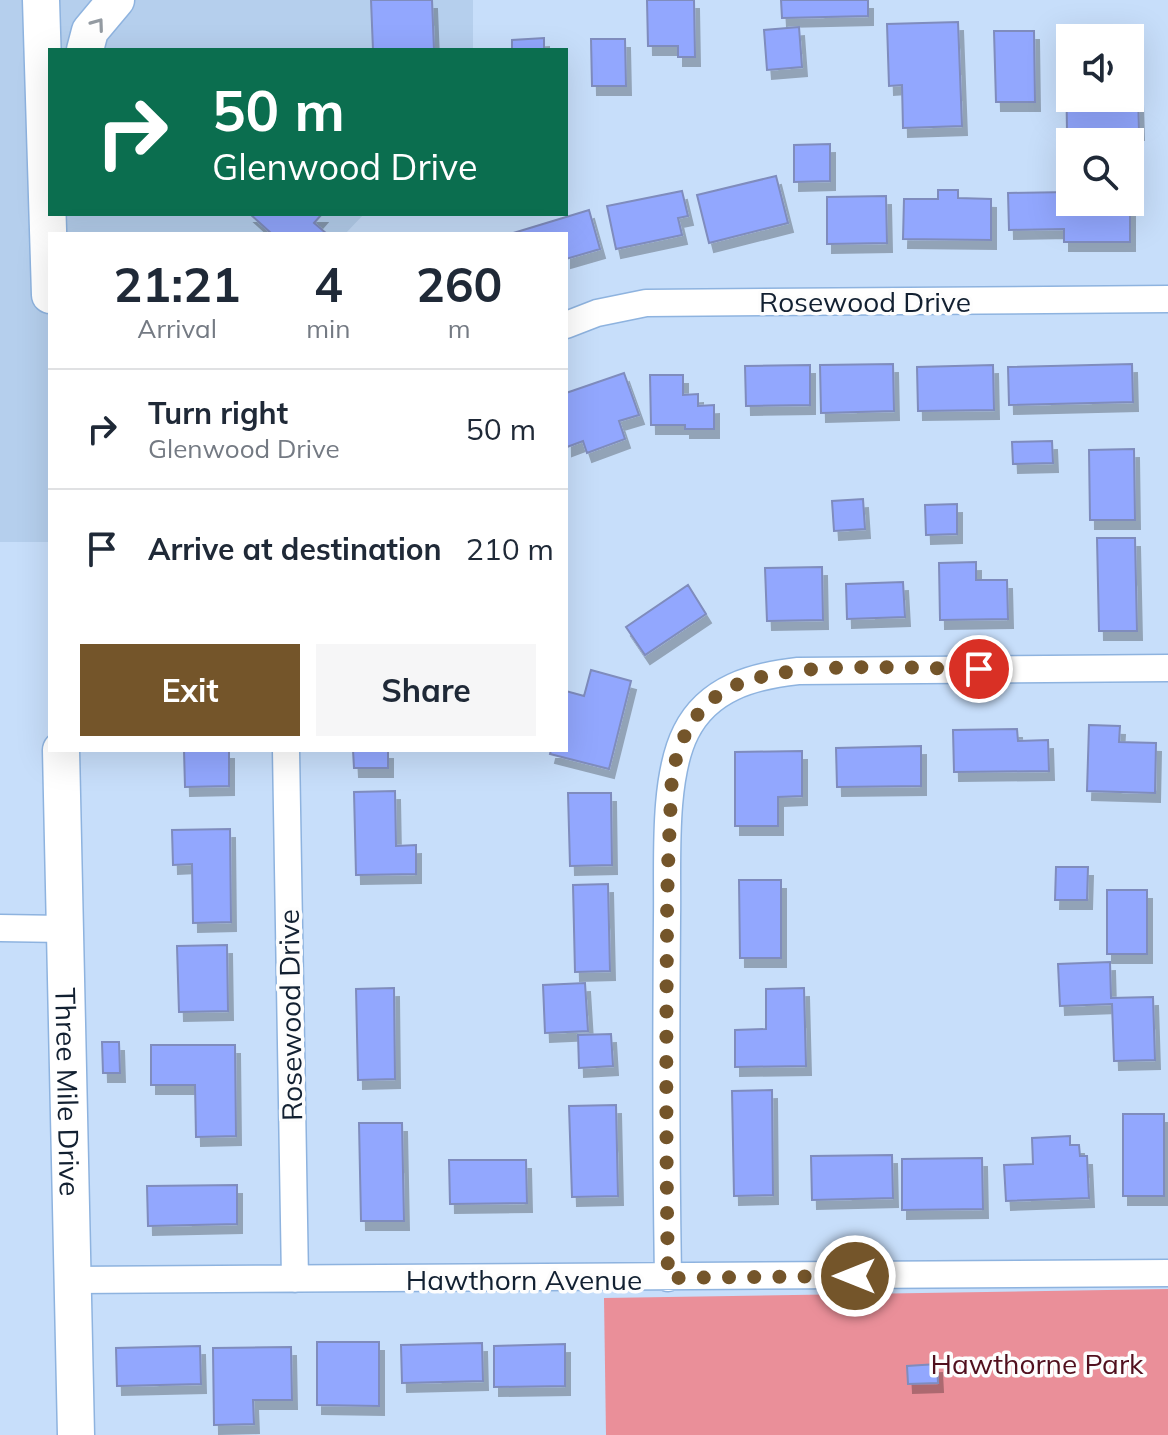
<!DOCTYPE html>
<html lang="en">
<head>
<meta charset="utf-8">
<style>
  :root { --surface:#fff; --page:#f6f6f7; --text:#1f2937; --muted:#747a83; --line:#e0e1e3; --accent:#74552a }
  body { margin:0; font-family:Mulish,sans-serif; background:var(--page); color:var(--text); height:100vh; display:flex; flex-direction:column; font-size:30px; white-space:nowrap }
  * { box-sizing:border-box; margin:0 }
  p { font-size:26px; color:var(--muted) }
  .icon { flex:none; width:44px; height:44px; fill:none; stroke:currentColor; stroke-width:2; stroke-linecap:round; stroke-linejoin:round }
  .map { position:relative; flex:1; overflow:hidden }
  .details { position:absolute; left:48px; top:232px; width:520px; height:520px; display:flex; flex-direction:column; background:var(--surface); border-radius:0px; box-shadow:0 8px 32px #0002 }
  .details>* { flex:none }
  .banner { position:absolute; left:48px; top:48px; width:520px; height:168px; border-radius:0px; box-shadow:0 8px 32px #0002; background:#0b6e4f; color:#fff; overflow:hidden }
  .controls { position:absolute; left:1056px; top:24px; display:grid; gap:16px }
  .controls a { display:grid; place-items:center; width:88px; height:88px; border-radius:0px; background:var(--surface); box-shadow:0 8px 32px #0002; font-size:40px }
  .pin { position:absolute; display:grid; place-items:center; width:68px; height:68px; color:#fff; margin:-34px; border:4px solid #fff; border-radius:50%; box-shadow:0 2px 8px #0007 }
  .me { position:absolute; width:88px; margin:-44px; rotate:270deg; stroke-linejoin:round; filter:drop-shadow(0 0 6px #0008) }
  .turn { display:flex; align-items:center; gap:28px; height:168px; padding:0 32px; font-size:36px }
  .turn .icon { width:104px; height:104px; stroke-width:2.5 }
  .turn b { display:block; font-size:56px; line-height:68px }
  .eta { display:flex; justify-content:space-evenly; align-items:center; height:136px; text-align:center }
  .eta b { font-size:48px; font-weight:700; line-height:56px }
  .primary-button { display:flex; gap:16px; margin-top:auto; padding:16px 32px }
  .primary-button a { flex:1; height:92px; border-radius:0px; background:var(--accent); color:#fff; font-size:32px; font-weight:700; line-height:92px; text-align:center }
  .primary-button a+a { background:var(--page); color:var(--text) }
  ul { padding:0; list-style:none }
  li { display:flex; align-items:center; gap:24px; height:120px; padding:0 32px; border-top:2px solid var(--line) }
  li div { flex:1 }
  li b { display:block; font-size:30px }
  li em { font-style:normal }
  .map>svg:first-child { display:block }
  .built { fill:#b5cfed }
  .green { fill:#ea8f99 }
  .building { fill:#92a7fe; stroke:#7f8cbd; stroke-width:2; filter:url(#shadow) }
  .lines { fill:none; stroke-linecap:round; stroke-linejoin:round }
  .street-casing { stroke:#8eb3df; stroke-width:29 }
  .secondary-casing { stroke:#8eb3df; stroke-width:39 }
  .street { stroke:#fff; stroke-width:26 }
  .secondary { stroke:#fff; stroke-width:36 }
  .oneway { stroke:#949ba2 }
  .route { stroke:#74552a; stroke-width:14; stroke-dasharray:0 25.2 }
  .labels { text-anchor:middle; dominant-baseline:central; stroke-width:7; stroke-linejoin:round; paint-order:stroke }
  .street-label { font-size:28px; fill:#122031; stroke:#fdfdfd }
  .park-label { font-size:28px; fill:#51101e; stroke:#fdfdfd }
</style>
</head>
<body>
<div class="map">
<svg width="1168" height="1435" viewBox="0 0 1168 1435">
  <defs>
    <filter id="shadow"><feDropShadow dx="5" dy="9" stdDeviation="0" flood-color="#0004"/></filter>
  </defs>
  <rect width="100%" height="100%" fill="#c7defa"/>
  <!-- built -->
  <path class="built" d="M0 0H473V50H50V214H364L345 234H50V542H0Z"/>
  <!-- green -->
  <path class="green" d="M1168 1289V1435H606L604 1298Z"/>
  <!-- building -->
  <path class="building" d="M371 0H432L434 50H373Z
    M647 0H694L695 57H678V46H648Z
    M781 0H868V16L782 18Z
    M958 22 962 126 903 128 902 85 889 86 887 24Z
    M799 27 802 67 767 70 764 30Z
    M994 31H1034L1035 102H996Z
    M544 38V50H512V40Z
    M591 39H625L626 86H592Z
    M1130 59H1137L1139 131 1067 132 1066 60H1070V98H1130Z
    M830 144V181L794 182V145Z
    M776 176 788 223 709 243 697 195Z
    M938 190H958V198L991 199V240L903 239 904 199H938Z
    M682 191 688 216 678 218 682 235 616 249 607 206Z
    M1070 192V202H1130V242H1064V229L1009 230 1008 193Z
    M886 196 887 243 827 244V197Z
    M589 210 600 249 566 259V234H510Z
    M250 214H322L314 223 327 234H272Z
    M893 364 894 411 821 413 820 365Z
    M1132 364 1133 402 1009 405 1008 367Z
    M810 365V405L746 406 745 366Z
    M993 365 994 410 918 411 917 367Z
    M624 373 639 415 619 421 625 439 587 453 583 441 567 447 566 393Z
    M650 375H683V395L698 394V406L714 405V429H685V425H651Z
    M1052 441 1053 463 1013 464 1012 442Z
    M1134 449 1135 520H1090L1089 450Z
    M863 499 865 529 834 531 832 501Z
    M957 504V534L926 535 925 505Z
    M1097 538H1135L1137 631H1099Z
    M976 562V580H1007L1008 619 940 620 939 563Z
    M822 567 823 620 767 621 765 568Z
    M903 582 905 617 847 619 846 584Z
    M688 585 706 614 645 655 626 627Z
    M591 670 631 681 609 769 550 754 551 750H566V691L584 696Z
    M1089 725 1120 726 1119 742 1156 743 1155 793 1087 791Z
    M1017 729 1018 741 1048 740 1049 771 954 772 953 730Z
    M921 746V786L837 787 836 748Z
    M184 750H229V786L185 787Z
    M353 750H388V768H354Z
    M802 751V796L778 797V826H735V752Z
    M395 791 396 846 416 845V874L356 875 354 792Z
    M568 793H611L612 865 570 866Z
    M230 829 231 922 193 923 192 864 173 865 172 830Z
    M1056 867H1088L1087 900H1055Z
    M739 880H781V958H740Z
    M608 884 610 971 575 972 573 885Z
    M1107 890H1147V954H1107Z
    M227 945 228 1011 179 1012 177 946Z
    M1110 962 1111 998 1153 997 1155 1060 1114 1061 1112 1004 1060 1006 1058 964Z
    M585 983 588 1031 545 1033 543 985Z
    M394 988 395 1079 358 1080 356 989Z
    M804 988 806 1066 735 1067V1030L766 1029V989Z
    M611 1034 613 1066 579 1068 578 1035Z
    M102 1042H119L120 1073H103Z
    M151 1045H235L236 1136 196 1137 195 1085H151Z
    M772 1090 773 1195 734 1196 732 1091Z
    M616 1105 618 1196 572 1197 569 1106Z
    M1123 1114H1164V1196H1123Z
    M359 1123H402L404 1221H361Z
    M1070 1136V1145H1079L1080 1156H1087L1089 1198 1006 1201 1004 1165 1033 1164 1032 1138Z
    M892 1155 893 1198 812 1200 811 1156Z
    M982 1158 983 1209 902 1210V1159Z
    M449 1160H526L527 1203 450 1204Z
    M237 1185V1224L148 1226 147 1186Z
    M317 1342H379V1406L317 1405Z
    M482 1343 483 1381 402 1383 401 1345Z
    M565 1344V1386L494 1387V1346Z
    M200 1346 201 1384 117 1386 116 1348Z
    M291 1347 292 1400H253L254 1424 214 1425 213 1348Z
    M937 1364 938 1383 908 1384 907 1366Z"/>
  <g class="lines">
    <!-- street casing -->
    <g class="street-casing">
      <path id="street" d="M566 325 597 313 646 303 1168 299
        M286 750 295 1279
        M0 928 64 929
        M668 1278C666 1158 666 1038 667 918 668 865 662 779 686 732 708 688 753 676 798 671L1168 668
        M73 1280 1168 1273"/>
    </g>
    <!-- secondary casing -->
    <g class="secondary-casing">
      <g id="secondary">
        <path d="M41 0 50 295"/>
        <path d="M85 50 90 31 116 0"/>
        <path id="s1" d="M61 750 76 1435"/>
      </g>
    </g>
    <!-- street -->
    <use href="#street" class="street"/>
    <!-- secondary -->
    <use href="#secondary" class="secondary"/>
  </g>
  <!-- one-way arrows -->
  <defs><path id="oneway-chevron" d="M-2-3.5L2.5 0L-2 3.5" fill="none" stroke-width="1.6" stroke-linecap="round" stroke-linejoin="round" transform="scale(2)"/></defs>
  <use class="oneway" href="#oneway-chevron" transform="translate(98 24) rotate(-54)"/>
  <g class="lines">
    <!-- route -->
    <path class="route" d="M855 1276 668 1278C666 1162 666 1047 667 931 667 895 668 859 670 822 671 800 670 777 677 756 684 731 699 707 721 693 775 657 912 669 979 669"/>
  </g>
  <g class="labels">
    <!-- street labels -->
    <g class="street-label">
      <text x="865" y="301">Rosewood Drive</text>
      <text transform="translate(290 1015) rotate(-91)">Rosewood Drive</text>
      <text stroke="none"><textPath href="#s1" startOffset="342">Three Mile Drive</textPath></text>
      <text x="524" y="1279">Hawthorn Avenue</text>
    </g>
    <!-- park labels -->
    <g class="park-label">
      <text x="1037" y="1363">Hawthorne Park</text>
    </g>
  </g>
</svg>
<div class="controls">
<a><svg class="icon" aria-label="sound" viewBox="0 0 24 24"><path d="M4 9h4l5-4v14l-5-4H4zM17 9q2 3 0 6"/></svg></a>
<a><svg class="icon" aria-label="search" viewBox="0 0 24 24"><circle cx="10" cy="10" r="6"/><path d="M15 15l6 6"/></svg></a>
</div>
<div class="pin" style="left:979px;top:669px;background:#d93025"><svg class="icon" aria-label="arrive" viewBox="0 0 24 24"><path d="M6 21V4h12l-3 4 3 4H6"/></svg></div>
<svg class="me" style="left:855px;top:1276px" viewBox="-20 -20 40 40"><circle r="17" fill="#74552a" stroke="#fff" stroke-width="3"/><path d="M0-11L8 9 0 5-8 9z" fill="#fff"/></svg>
<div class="banner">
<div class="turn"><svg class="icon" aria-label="right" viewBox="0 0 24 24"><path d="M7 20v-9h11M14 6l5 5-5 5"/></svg><div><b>50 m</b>Glenwood Drive</div></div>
</div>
<section class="details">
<div class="eta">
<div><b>21:21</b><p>Arrival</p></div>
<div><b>4</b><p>min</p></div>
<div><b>260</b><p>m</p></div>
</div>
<ul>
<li><svg class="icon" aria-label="right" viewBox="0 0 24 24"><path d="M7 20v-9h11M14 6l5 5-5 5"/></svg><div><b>Turn right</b><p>Glenwood Drive</p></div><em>50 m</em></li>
<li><svg class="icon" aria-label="arrive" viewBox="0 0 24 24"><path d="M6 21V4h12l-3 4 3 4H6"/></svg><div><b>Arrive at destination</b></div><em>210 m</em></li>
</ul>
<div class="primary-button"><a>Exit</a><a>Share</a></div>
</section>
</div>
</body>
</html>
